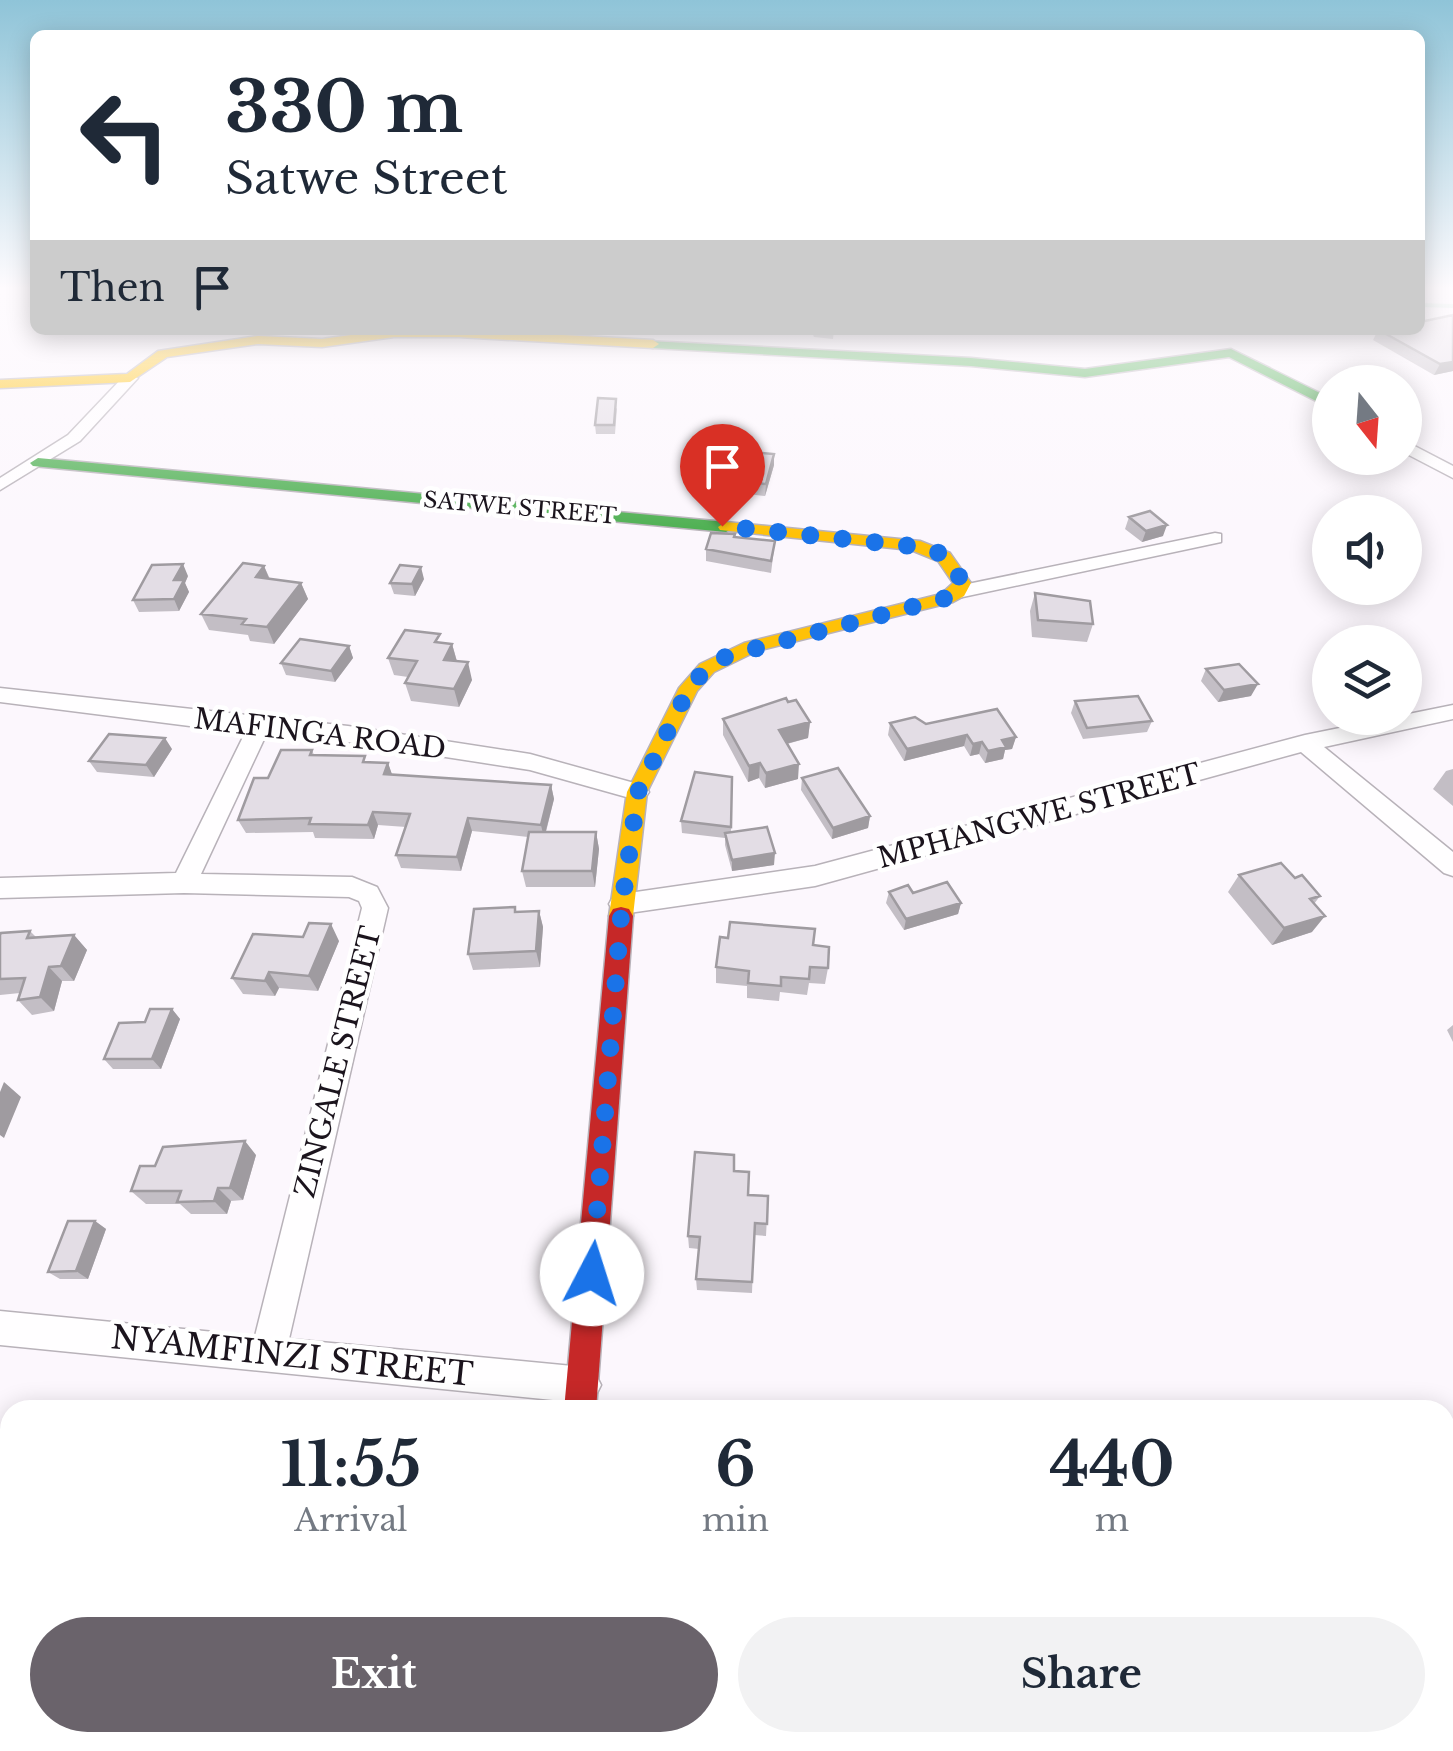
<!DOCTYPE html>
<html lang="en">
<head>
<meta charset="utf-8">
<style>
  :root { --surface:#fff; --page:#f2f2f3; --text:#1f2937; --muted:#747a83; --accent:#6a636b }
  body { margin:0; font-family:"Libre Baskerville",serif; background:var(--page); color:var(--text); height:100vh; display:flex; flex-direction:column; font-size:38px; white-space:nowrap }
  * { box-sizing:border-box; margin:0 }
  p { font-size:32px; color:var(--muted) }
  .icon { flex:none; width:55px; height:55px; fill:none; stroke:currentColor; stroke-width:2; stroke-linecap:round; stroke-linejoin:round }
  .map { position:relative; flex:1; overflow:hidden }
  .side { position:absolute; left:0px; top:1400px; width:1455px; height:352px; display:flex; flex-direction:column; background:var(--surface); border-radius:30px 30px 0 0; box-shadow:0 5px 25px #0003 }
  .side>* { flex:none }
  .hud { position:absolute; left:30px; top:30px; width:1395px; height:305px; border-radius:15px; box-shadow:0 5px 25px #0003; background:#fff; color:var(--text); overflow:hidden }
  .needle { width:65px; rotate:163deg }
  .fabs { position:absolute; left:1312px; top:365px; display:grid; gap:20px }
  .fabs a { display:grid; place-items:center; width:110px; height:110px; border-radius:50%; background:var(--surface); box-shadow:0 5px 25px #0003; font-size:50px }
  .pin { position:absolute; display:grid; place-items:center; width:85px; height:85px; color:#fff; margin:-102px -42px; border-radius:50% 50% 50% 0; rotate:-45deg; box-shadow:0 0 10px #0007 }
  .pin .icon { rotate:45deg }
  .me { position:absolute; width:110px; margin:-55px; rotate:5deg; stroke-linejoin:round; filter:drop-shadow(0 0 8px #0008) }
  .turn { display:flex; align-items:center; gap:35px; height:210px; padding:0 30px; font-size:45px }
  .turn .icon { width:130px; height:130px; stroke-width:2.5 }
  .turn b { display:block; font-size:70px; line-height:85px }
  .then { display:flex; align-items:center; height:95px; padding:0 30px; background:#0003; gap:20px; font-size:38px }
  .eta { display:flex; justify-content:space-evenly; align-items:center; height:170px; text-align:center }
  .eta b { font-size:60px; font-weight:700; line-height:70px }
  .button { display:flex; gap:20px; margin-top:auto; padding:20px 30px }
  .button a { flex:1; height:115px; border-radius:60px; background:var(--accent); color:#fff; font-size:40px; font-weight:700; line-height:115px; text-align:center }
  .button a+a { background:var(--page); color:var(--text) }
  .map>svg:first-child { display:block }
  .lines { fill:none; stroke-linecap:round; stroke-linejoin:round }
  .stream { stroke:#a9dcc0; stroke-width:4 }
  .street-casing { stroke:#b8b2b9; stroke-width:3 }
  .fast-casing { stroke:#b8b2b9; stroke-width:3 }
  .slow-casing { stroke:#b8b2b9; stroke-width:3 }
  .jam-casing { stroke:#b8b2b9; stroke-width:3 }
  .street { fill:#fffeff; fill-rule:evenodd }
  .fast { fill:#4caf50; fill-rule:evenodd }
  .slow { fill:#ffc107; fill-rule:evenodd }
  .jam { fill:#c62828; fill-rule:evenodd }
  .wall { fill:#c3bec5 }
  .shaded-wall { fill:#9f9ba0 }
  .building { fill:#e3dde5; stroke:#9f9ba0; stroke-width:2.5 }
  .route { stroke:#1a73e8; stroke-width:18; stroke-dasharray:0 32.4 }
  .labels { text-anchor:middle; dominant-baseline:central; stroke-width:9; stroke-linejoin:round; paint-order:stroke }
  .far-street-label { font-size:22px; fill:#1b141d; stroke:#fff }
  .street-label { font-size:28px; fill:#1b141d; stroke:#fff }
  .near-street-label { font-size:32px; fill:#1b141d; stroke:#fff }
</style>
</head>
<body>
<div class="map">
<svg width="1453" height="1751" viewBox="0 0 1453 1751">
  <rect width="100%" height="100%" fill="#fcf7fd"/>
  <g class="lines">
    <!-- stream -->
    <path class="stream" d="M1420 305 1453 306"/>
    <!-- street casing -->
    <g class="street-casing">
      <path id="street" d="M125 375 138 378 80 441 0 490V478L68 435Z
        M1405 441 1453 466V478L1405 453Z
        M1215 533 1221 534V542L958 598 948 592 958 586Z
        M0 688 348 726 530 754 645 786 649 792 645 798 637 800 530 770 348 742 266 735 201 874 352 877 377 887 388 908 289 1339 583 1367 595 1373 601 1385 595 1397 583 1403 0 1345V1311L255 1336 362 908 359 901 349 897 184 893 0 898V878L176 873 245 733 0 702Z
        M1453 705V719L1324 747 1453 852V876L1444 873 1301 752 815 886 622 914 613 911 609 904 613 897 622 894 815 866 1305 735Z
        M517 1742H559L558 1751H516Z"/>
    </g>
    <!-- fast casing -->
    <g class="fast-casing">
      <path id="fast" d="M648 341 971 358 1085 369 1231 349 1330 398V408L1229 357 1085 377 971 366 653 348 648 347Z
        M38 458 726 522 734 527 726 532 33 466 30 463Z"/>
    </g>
    <!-- slow casing -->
    <g class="slow-casing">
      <path id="slow" d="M388 330H474L653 340 659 344 653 348 459 337H394L322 347 258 344 167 357 130 382 0 388V380L127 374 158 351 258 336 322 339Z
        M726 522 920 541 950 553 971 583 964 596 953 602 757 651 714 672 697 691 647 792 633 916 629 923H613L609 916 627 792 679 688 700 664 744 643 941 594 953 583 938 561 911 550 720 530 718 527Z"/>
    </g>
    <!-- jam casing -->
    <g class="jam-casing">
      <path id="jam" d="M621 907 629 909 633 916 596 1410H564L609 916 613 909Z"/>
    </g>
    <!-- street -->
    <use href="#street" class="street"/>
    <!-- fast -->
    <use href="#fast" class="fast"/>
    <!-- slow -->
    <use href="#slow" class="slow"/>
    <!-- jam -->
    <use href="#jam" class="jam"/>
  </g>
  <!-- wall -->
  <path class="wall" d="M811 330H834L833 339 814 337Z
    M1378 330 1453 371 1434 375 1373 340Z
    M617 408 615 434H596L595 425Z
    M774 454V465L765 496 740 493V482Z
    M1129 517 1163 536 1142 542 1125 529Z
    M734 537 775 541 771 573 706 561V549Z
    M264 566 270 579 301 583 308 599 274 644 250 641 248 635 209 630 201 614Z
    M188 576 185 583 189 592 179 611 139 612 133 600Z
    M424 579 415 596 394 594 390 583Z
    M1035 593 1093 624 1087 642 1032 637 1030 611Z
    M443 643 452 644 457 661 472 680 459 707 411 701 405 683 408 677 394 675 388 658Z
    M349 646 353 658 335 682 286 675 281 663Z
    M1206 669 1251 696 1218 702 1201 681Z
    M1075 701 1152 721 1147 732 1083 739 1071 713Z
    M788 702 810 722 808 738 787 744 798 779 765 788 759 778 748 782 723 735V719Z
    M890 723 926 724 1016 737 1012 749 1005 750 1003 759 985 763 979 754 970 756 964 746 904 761 888 735Z
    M172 749 154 777 97 772 89 761Z
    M312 750 314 755 368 762 388 763 392 775 551 785 554 799 546 832H596L599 849 595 887H526L522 871 528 837 472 831 461 871 401 868 396 855 406 827 378 825 374 839 315 838 313 832 246 833 238 820 268 778Z
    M1453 769V806L1433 789 1446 771Z
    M732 777 731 832 774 865 732 871 725 845V838L682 833 681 821Z
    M802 778 870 816 868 828 832 839 801 790Z
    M1239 875 1295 878 1320 896 1314 904 1312 932 1272 945 1228 892Z
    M889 892 913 893 961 903 958 914 904 930 886 903Z
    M539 911 543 927 540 967 473 970 468 954 517 912Z
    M30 931 36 937 74 935 87 950 74 981H62L54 1011 32 1015 18 1000 20 993 0 995V935Z
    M303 937 339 941 318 991 279 988 275 996 243 994 232 978Z
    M813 945 828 968 825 984 809 983 807 995 780 992 779 1001 747 998V986L716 983V967Z
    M172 1009 180 1019 161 1069H113L104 1059 145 1022Z
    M1453 1025V1042L1447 1030Z
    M256 1155 243 1200 231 1201 227 1214H191L180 1204H146L131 1191 155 1166Z
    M734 1171 748 1195 768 1196 766 1236 754 1235 752 1293 697 1290 696 1279 699 1249 689 1248 688 1236Z
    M95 1221 106 1229 88 1279H60L48 1272Z"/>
  <!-- shaded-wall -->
  <path class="shaded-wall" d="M1453 362V371L1434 375 1440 364Z
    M774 454V465L765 496 766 484Z
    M1167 525 1163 536 1142 542 1146 531Z
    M183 564 188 576 185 583 189 592 179 611 174 599V580Z
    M264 566 271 583 256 577Z
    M421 567 424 579 415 596 412 584Z
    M301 583 308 599 274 644 267 627Z
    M452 644 457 662 444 660Z
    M349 646 353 658 335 682 331 671Z
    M468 662 472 680 459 707 454 689Z
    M1258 684 1251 696 1218 702 1224 690Z
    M810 722 808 738 778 746 779 730Z
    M967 735 964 746 904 761 907 749Z
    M1016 737 1012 749 1005 750 1003 759 985 763 988 751 1002 740Z
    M165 738 172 749 154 777 146 765Z
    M982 742 979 754 970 756 973 744Z
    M388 763 393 777 384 774Z
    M760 763 759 778 748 782 749 766Z
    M799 764 798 779 765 788 766 773Z
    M551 785 554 799 544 838 541 825Z
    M373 812 378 825 374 839 368 825Z
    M870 816 868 828 832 839 833 828Z
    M468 818 472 831 461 871 457 857Z
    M596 832 599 849 595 887 592 871Z
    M775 853 774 865 732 871V860Z
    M961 903 958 914 904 930 906 919Z
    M539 911 543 927 540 967 536 951Z
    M1325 916 1312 932 1272 945 1284 928Z
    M331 924 339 941 318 991 309 976Z
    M74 935 87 950 74 981 61 966Z
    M49 967 62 981 54 1011 40 997Z
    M269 972 279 988 275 996 265 981Z
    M172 1009 180 1019 161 1069 152 1059Z
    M4 1082 21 1097 4 1138 0 1135V1092Z
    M245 1141 256 1155 243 1200 230 1188Z
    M218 1188 231 1201 227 1214 214 1201Z
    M95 1221 106 1229 88 1279 76 1271Z"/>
  <!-- building -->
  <path class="building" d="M1453 315V362L1440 364 1379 330H1420V322Z
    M598 398 616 399 614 425H595Z
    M750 452 774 454 766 484 740 482Z
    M1150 511 1167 525 1146 531 1129 517Z
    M711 533 735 534 734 537 775 541 771 561 706 549Z
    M243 563 264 566 256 577 301 583 267 627 242 624 246 619 201 614Z
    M183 564 174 580H184L174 599 133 600 152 565Z
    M400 565 421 567 412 584 390 583Z
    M1035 593 1090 601 1093 624 1038 620Z
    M405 630 440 634 435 642 452 644 444 660 468 662 454 689 405 683 417 661 388 658Z
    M300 639 349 646 331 671 281 663Z
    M1239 664 1258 684 1224 690 1206 669Z
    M1138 696 1152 721 1087 728 1075 701Z
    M786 698 788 702 796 700 810 722 779 730 799 764 766 773 760 763 749 766 723 719Z
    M997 709 1016 737 1002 740 1006 747 988 751 982 742 973 744 967 735 907 749 890 723 915 717 926 724Z
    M109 734 165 738 146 765 89 761Z
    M281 750H312L310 755 365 756 363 762 388 763 384 774 551 785 541 825 468 818 457 857 396 855 410 814 373 812 368 825 309 824 311 818 238 820 254 778H268Z
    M838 768 870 816 833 828 802 778Z
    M695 772 732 777 731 827 681 821Z
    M767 827 775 853 732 860 725 833Z
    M529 832H596L592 871H522Z
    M1281 863 1295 878 1302 875 1320 896 1310 899 1325 916 1284 928 1239 875Z
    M947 882 961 903 906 919 889 892 908 885 913 893Z
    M515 907V912L539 911 536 951 468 954 474 909Z
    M730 922 815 929 813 945 829 947 828 968 810 967 809 979 781 977V986L748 983 749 971 716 967 720 937 728 938Z
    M309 923 331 924 309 976 269 972 265 981 232 978 253 934 303 937Z
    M30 931 27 938 74 935 61 966 49 967 40 997 18 1000 25 978 0 979V935L1 933Z
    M150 1009H172L152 1059H104L119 1023 145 1022Z
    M245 1141 230 1188H218L214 1201 177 1202 181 1191H131L140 1166H155L163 1147Z
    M695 1152 734 1155V1171L749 1172 748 1195 768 1196 767 1224 755 1223 752 1282 696 1279 700 1237 688 1236Z
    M68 1221H95L76 1271 48 1272Z
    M0 1513 10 1514V1593L0 1591Z"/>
  <!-- sky -->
  <linearGradient id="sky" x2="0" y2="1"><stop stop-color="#8fc4d8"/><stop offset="0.54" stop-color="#fefbfe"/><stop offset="1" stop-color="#fefbfe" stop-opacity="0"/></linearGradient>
  <rect width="1453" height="534" fill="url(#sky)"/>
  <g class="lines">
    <!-- route -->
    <path class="route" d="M592 1274 622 904 638 792 689 688 707 668 727 656 946 598 958 592 962 583C955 566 946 556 930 548L722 526"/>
  </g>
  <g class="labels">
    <!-- far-street labels -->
    <g class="far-street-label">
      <text transform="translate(520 508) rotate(5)">SATWE STREET</text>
    </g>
    <!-- street labels -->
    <g class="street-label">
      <text transform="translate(320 734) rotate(7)">MAFINGA ROAD</text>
      <text transform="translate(1039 816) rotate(-15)">MPHANGWE STREET</text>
      <text transform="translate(338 1062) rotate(-76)">ZINGALE STREET</text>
    </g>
    <!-- near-street labels -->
    <g class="near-street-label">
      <text transform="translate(292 1356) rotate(6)">NYAMFINZI STREET</text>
    </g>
  </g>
</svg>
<div class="fabs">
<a><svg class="needle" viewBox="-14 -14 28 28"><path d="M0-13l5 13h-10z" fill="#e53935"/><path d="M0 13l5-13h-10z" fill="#747a83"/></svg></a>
<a><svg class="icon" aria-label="sound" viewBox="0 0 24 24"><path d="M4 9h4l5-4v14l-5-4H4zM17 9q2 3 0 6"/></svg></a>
<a><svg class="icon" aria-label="layers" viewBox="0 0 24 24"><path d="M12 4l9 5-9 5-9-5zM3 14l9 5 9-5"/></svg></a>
</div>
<div class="pin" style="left:722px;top:526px;background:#d93025"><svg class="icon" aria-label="arrive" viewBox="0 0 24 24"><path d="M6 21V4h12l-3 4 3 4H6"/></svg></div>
<svg class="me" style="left:592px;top:1274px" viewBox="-20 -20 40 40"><circle r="19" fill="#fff"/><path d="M0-13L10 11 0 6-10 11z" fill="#1a73e8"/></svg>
<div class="hud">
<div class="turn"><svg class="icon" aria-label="left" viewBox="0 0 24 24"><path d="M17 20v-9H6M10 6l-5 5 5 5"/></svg><div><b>330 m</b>Satwe Street</div></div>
<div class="then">Then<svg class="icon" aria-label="arrive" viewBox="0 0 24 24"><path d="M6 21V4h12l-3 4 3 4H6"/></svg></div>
</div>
<section class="side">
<div class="eta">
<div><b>11:55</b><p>Arrival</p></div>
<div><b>6</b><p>min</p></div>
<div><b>440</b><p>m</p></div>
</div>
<div class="button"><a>Exit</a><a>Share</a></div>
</section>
</div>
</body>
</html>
